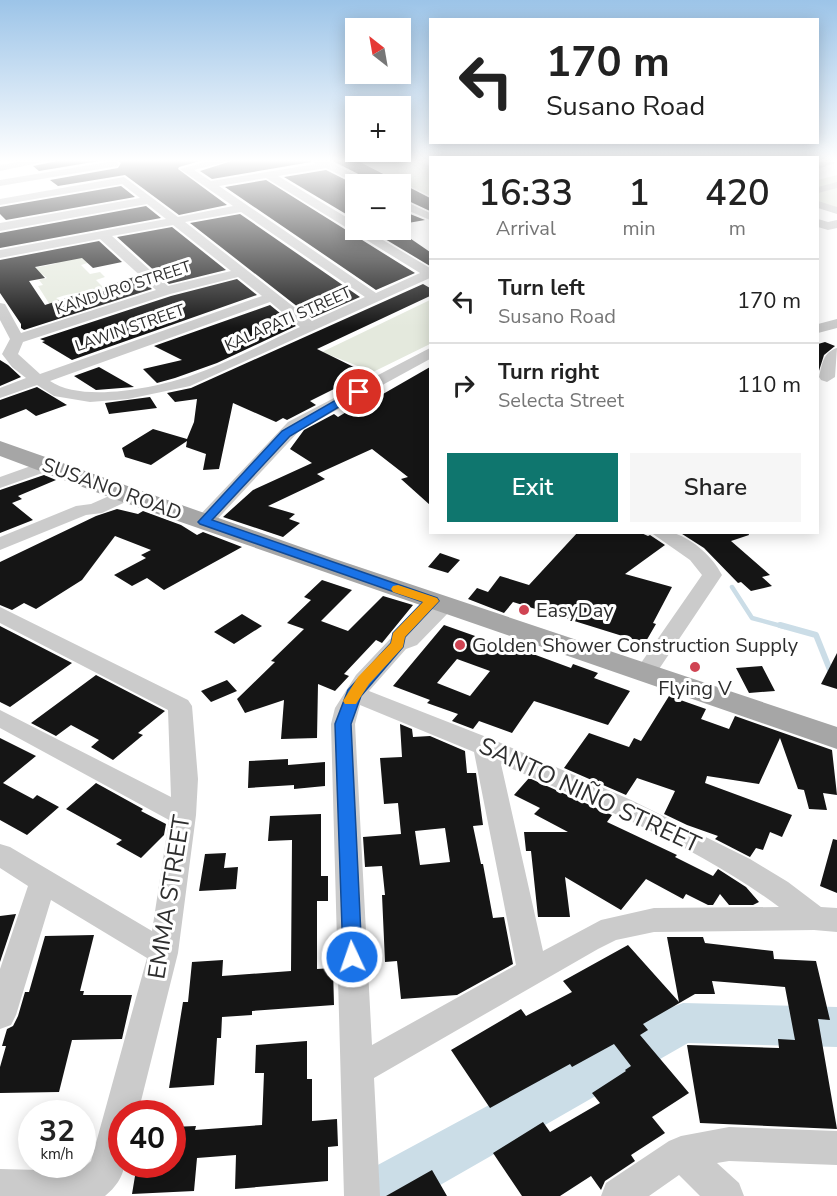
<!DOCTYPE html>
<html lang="en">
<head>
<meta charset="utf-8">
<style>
  :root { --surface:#fff; --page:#f6f6f6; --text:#222; --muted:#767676; --line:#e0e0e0; --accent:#0f766e }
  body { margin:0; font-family:"Nunito Sans",sans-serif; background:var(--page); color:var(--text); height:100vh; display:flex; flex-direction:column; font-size:22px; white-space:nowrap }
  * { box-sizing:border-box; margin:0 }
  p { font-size:20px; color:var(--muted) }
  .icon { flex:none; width:33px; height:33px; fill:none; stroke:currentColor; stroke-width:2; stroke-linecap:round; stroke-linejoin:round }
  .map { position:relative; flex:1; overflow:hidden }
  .panel { position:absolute; left:429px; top:156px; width:390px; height:378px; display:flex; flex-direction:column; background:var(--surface); border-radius:0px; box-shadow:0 3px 15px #0003 }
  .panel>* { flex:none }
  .hud { position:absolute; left:429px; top:18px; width:390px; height:126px; border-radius:0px; box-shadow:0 3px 15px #0003; background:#fff; color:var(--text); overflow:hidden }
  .needle { width:39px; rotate:329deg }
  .buttons { position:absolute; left:345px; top:18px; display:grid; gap:12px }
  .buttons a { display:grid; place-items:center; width:66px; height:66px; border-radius:0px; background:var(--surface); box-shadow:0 3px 15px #0003; font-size:30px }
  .speed { position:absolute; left:18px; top:1100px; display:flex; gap:12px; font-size:30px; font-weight:700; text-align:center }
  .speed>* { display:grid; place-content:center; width:78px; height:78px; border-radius:50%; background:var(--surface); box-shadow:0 3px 15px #0003; line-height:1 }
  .speed small { font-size:15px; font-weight:400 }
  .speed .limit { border:9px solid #d22; background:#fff; color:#111 }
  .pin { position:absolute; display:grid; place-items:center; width:51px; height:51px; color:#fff; margin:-26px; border:3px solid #fff; border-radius:50%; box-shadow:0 2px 6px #0007 }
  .me { position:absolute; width:66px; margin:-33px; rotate:357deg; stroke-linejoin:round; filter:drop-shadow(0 0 4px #0008) }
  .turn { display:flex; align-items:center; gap:21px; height:126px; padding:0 18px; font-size:27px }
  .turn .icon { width:78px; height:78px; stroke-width:2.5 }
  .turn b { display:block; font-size:42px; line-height:51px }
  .eta { display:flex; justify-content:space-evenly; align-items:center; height:102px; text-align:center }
  .eta b { font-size:36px; font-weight:600; line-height:42px }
  .button { display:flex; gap:12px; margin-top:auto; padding:12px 18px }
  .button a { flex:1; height:69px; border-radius:0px; background:var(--accent); color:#fff; font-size:24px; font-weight:600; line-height:69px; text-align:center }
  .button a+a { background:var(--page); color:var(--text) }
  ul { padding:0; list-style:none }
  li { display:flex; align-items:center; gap:18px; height:84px; padding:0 18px; border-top:2px solid var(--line) }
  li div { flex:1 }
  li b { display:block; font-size:22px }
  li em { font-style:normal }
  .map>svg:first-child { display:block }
  .green { fill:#e4e9dd }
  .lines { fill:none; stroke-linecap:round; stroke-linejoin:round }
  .stream-far1 { stroke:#cbdde7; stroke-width:4.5 }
  .stream { stroke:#cbdde7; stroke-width:6 }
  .river { fill:#cbdde7; fill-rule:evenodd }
  .building { fill:#151515; fill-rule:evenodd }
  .minor { fill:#cbcbcb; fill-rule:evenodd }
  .major { fill:#a6a6a6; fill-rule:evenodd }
  .route { fill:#1a73e8; stroke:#114b97; stroke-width:1.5 }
  .slow { fill:#f59e0b }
  .poi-dot { fill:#d04453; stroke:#fff; stroke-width:2 }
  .labels { text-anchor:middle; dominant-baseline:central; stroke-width:6; stroke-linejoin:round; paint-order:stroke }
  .far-street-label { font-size:16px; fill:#2e2e2e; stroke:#fff }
  .street-label { font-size:20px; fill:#2e2e2e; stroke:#fff }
  .poi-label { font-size:20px; fill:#2e2e2e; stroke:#fff; text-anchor:start }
  .near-street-label { font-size:24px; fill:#2e2e2e; stroke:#fff }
</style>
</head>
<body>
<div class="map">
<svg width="837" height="1196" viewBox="0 0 837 1196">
  <rect width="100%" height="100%" fill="#fff"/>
  <!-- green -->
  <path class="green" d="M356 160H419L430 166V196Z
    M837 175V211L818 205V180Z
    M66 250 94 261 81 265 90 274 100 272 105 277 96 280 107 291 112 290 121 299C112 301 107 296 98 293 86 290 68 294 56 298L61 301 50 305 38 286 43 285 39 280 47 278 34 268 55 264Z
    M430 300V344L373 372 322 352Z"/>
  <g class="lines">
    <!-- stream-far1 -->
    <path class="stream-far1" d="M732 587 752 618 785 627"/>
    <!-- stream -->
    <path class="stream" d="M780 625 816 635 832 675"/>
    <!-- river -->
    <path class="river" d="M683 1003 837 1007V1047L688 1043 421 1196H355L354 1192 361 1174 667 1009Z"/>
  </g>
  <!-- building -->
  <path class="building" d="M63 160H105L39 171 33 166Z
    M117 160H203L179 167 178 169 227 205 179 215 125 175 58 186 50 180 118 168 121 163Z
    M235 160H310L311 162 212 179 200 171Z
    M331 160H356L430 198V211L400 197V184H372L370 180Z
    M326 170 356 185V196L347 197 356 203V220L284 177Z
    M266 180 415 273 376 290 225 187Z
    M121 186 135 197 6 220 0 214V207Z
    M146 206 161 218 0 248V233Z
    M400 210 425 220 408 223 400 219Z
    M240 214 360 297 312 318 190 223Z
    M172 227 226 270 169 284 117 237Z
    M370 230H398L430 252V266Z
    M99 241 122 262 93 268 82 258 35 267 45 278 29 281 45 305 81 293 87 296 113 288 109 285 137 276 152 289 24 330 21 328V324L0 293V260Z
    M237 279 257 295 72 360 42 342 45 341 40 339 171 296Z
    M423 284 430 288V296L317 349 366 373 310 401 316 405 287 420 283 418 276 422 233 403 219 469 203 470 206 454 186 447 187 441 151 465 125 457 122 448 153 429 187 439 194 422 197 399 175 402 167 393 191 388Z
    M270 305 296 326 217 363 175 378 157 383 143 369 182 360 154 346Z
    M825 342 835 346 824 355 818 374V344Z
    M0 360 8 365 21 377 0 386Z
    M99 367 134 387 96 390 74 376Z
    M430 367V505L401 479 408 477 372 449 317 474 325 479 268 506 295 514 289 519 300 523 283 537 223 517 253 490 312 463 290 449 304 430 334 414 338 417 378 393 383 394Z
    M37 387 67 405 36 416 26 409 0 419V400Z
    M150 397 157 408 109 414 105 403Z
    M44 475 56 480 18 496 22 499 12 503 33 520 0 533V490Z
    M117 509 138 514 143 511 181 525 197 535 203 532 242 547 164 590 147 578 132 586 114 575 146 558 141 555 151 550 115 536 82 580 36 609 24 603 12 610 0 605V562L96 516Z
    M578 532H639L648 536 650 535 665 545 625 574 672 587 653 623 656 624 645 643 513 602 504 613 468 599 477 588 488 592 500 576 529 585Z
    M679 532H748L749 535 731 541 770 575 762 577 772 586 751 591 741 582 738 583 704 548Z
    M440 553 460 560 448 573 428 567Z
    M322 580 352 590 321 621 348 631 383 596 413 605 382 643 376 640 344 674 349 676 335 691 318 684 317 738 281 739 284 700 245 713 237 699 275 662 271 661 304 629 287 623 311 600 304 597Z
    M242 614 262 626 234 644 214 632Z
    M444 625 509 648 515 640 538 648 533 654 571 668 573 664 598 673 594 678 630 691 608 725 534 701 512 733 479 721 473 729 452 721 458 714 427 703 430 700 393 686ZM457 659 490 671 470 696 437 683Z
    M0 626 72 663 10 707 0 702Z
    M837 653V689L821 684Z
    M762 666 775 691 749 693 736 668Z
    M96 675 165 711 138 733 143 735 113 760 91 747 99 740 71 725 56 736 31 723Z
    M227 680 237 691 211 702 201 691Z
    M669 696 706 709 701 719 729 729 735 716 832 750 837 795 823 793 827 810 809 809 804 790 798 789 780 738 759 784 707 776 705 783 792 815 782 837 770 832 763 850 756 848 750 857 715 839 718 836 687 825 664 814 675 791 637 778 626 795 564 768 589 733 629 747 634 738 641 741Z
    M400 724 412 729 413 737 430 736 465 751 467 773H476L483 825 473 826 481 864H483L493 918 504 917 513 964 457 995 401 999 397 961 385 962 382 895H385L382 866 365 867 363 837 401 834 398 803 384 804 380 758 402 757ZM445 828 450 862 420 865 415 831Z
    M0 738 36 756 3 783 33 799 37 795 59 807 27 835 0 820Z
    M288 759V765L325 762V786L294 789V785L248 788 249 761Z
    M529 778 612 815 607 822 677 855 675 857 713 876 718 869 746 887 759 902 753 905H729L720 894 713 905H708L686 894 683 899 646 879 621 910 565 877 570 917H538L531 851H526L524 832H568L534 814 540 808 514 795Z
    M96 783 143 809 141 811 166 824 164 835 141 858 116 844 122 840 66 809Z
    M321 814V876H328V901H317V969L333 968 334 1005 252 1011V1015L222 1017 221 1038H217L214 1085 169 1088 183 1002H188L192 962 223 960 222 976 291 971 292 840 268 841 270 816Z
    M833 839 837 840V893L820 886Z
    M226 853 224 868 238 867 236 889 199 891 205 854Z
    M16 914 0 962V916Z
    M94 935 80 991H84L83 995H132L122 1039 72 1040 59 1092 0 1093V1067L6 1046H2L7 1029 13 1026 18 1016 25 992H29L45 936Z
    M667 937H703L705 943 773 951 774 959 816 961 830 1020 818 1019 837 1129 700 1123 687 1045 779 1048 778 1039 795 1040 785 987 712 981 715 994H695L643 1024 648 1030 640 1035 689 1093 652 1117 665 1133 631 1155 635 1161 605 1181 601 1190 591 1176 560 1196H522L493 1153 543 1122 550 1132 600 1103 592 1093 626 1071 625 1070 631 1066 614 1044 572 1067 570 1064 490 1108 451 1050 521 1009 526 1016 572 992 563 981 628 945 679 1002Z
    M307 1041V1079H312V1121L337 1119 338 1146 328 1147V1181L235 1189 236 1155 197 1158 194 1191 132 1194 137 1164H172V1127L196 1126 195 1130 262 1125 264 1073H255L256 1045Z
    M432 1170 447 1196H386Z"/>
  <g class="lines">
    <!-- minor -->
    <path class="minor" d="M27 160H52L0 171V165Z
      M212 160H233L194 170 211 181 316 164 312 160H326L369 182 370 184H358L326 168 278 176 356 223V230H366L430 268V278L190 386 128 399 90 402 54 396 37 385 0 398V388L26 378 12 367 2 354 10 339 0 320V303L5 304 21 333 156 290 100 239 0 258V250L166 219 147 204 0 231V223L140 198 122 184 0 205V199L124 177 178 217 233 206 180 169ZM266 178 420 273 376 293 219 186ZM241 212 365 297 312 321 185 222ZM173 225 231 271 168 286 112 236ZM238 277 262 296 40 374 18 354 23 342 170 294ZM270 302 300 327C264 343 228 363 190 376 155 388 82 403 50 381Z
      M822 160H833L835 163 818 169V163Z
      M114 161 119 164 118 166 0 186V180Z
      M837 182V188L818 193V187Z
      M400 199 430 213V220L400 207Z
      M818 201 837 207V214L818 208Z
      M818 219 828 222 837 220V228L828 230 818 227Z
      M837 319V328L818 333V324Z
      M430 348V359L300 430 211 526H197L194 522 197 518 288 422Z
      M837 348 835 377 827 382 821 380 819 377C822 365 823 352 837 348Z
      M45 461 51 462 54 466 51 470 0 488V477Z
      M125 489 132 491 134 495 132 499 102 513 86 515 0 550V537L76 506 91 504Z
      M650 532C657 532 667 531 674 533 694 540 713 557 722 575L653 678 645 680 637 678 634 673 702 575 690 560Z
      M444 599 451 600 455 605 451 610 417 645 406 649 369 691 494 740 631 800 750 859 788 882 821 907 837 908V932L814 930 654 932 616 940 598 949 374 1078 380 1196H344L331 724 335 708 356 675 390 639 401 635 437 600ZM360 705 474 752 516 965 372 1045 355 724ZM501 764C594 804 697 846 779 907L654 908 601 920 543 951Z
      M0 607 188 700 192 706 198 779 196 815 178 953 138 1113H122V1164H125C122 1178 116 1187 105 1196H0V1169L80 1171 91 1161 147 958 51 900 16 1015 11 1025 0 1029V969L28 886 0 868V844L10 847 152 931 169 820 0 728V710L171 797 168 710 0 623Z
      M729 1127 837 1131V1165L729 1161 717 1163 739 1183 744 1196H700L679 1175 649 1196H601L606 1183 669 1141 681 1136Z"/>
    <!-- major -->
    <path class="major" d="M0 441 332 558 837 727V749L117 500 0 456Z"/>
  </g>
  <!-- sky -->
  <linearGradient id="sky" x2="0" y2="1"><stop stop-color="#9cc4e8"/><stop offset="0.49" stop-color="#fff"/><stop offset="1" stop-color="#fff" stop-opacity="0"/></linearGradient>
  <rect width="837" height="328" fill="url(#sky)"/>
  <!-- route -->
  <path class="route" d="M355 389 364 392 290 436 212 520 437 598 439 601 405 637 403 647 361 696 351 724 362 957 359 963 352 965 346 963 343 957 335 724 348 690 391 643 393 633 423 602 200 524 198 522 282 431Z"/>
  <!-- slow -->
  <path class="slow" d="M398 585 437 598 439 601 405 637 403 647 369 684 356 704H345L343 701 358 677 391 643 393 633 423 602 393 592 391 589 393 586Z"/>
  <!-- markers -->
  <g class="poi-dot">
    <circle cx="524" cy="610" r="6"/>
    <circle cx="460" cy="645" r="6"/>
    <circle cx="695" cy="667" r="6"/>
  </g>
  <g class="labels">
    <!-- far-street labels -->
    <g class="far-street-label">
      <text transform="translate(123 288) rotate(-18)">KANDURO STREET</text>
      <text transform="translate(288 319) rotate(-24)">KALAPATI STREET</text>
      <text transform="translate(130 328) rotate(-19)">LAWIN STREET</text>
    </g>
    <!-- street labels -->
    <g class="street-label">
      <text transform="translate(112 489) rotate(20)">SUSANO ROAD</text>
    </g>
    <!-- poi labels -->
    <g class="poi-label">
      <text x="536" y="610">EasyDay</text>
      <text x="472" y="645">Golden Shower Construction Supply</text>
      <text x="695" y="688" text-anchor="middle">Flying V</text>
    </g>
    <!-- near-street labels -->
    <g class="near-street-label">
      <text transform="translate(590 795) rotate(25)">SANTO NIÑO STREET</text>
      <text transform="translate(169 897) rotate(-81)">EMMA STREET</text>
    </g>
  </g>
</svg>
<div class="buttons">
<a><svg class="needle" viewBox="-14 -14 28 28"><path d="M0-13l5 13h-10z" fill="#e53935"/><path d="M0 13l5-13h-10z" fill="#767676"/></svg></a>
<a>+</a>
<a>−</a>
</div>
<div class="speed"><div>32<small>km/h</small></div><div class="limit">40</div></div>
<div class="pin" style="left:359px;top:392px;background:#d93025"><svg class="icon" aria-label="arrive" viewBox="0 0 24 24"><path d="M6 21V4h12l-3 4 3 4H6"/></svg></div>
<svg class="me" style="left:352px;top:957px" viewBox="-20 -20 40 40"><circle r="17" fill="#1a73e8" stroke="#fff" stroke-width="3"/><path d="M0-11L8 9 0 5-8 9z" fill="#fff"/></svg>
<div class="hud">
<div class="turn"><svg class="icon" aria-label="left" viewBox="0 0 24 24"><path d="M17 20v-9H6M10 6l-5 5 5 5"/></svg><div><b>170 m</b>Susano Road</div></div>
</div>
<section class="panel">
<div class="eta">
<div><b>16:33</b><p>Arrival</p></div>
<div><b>1</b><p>min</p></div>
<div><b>420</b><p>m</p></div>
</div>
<ul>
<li><svg class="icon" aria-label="left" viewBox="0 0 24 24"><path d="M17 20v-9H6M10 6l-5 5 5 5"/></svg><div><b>Turn left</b><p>Susano Road</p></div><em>170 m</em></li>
<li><svg class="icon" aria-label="right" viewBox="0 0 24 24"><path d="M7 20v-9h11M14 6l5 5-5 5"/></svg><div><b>Turn right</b><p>Selecta Street</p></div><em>110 m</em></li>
</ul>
<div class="button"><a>Exit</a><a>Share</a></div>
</section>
</div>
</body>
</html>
